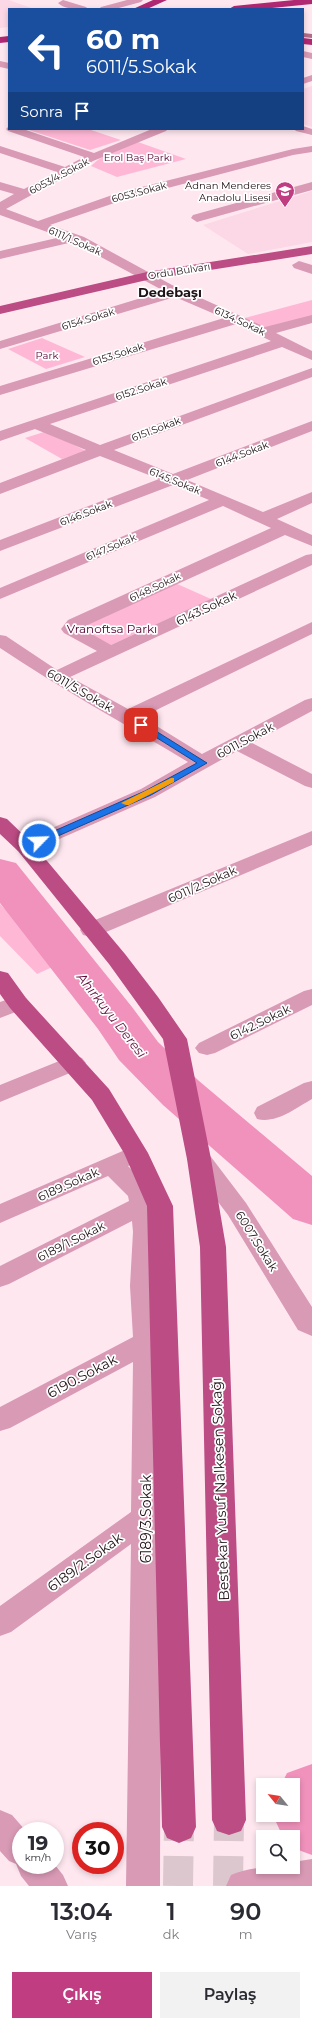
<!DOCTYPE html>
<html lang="tr">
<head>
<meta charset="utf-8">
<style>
  :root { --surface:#fff; --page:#f2f2f3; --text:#2b2b33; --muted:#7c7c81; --accent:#c13d82 }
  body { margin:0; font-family:Montserrat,sans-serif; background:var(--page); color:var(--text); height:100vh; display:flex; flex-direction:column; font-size:15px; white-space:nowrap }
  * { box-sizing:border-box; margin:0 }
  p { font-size:13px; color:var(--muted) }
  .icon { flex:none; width:22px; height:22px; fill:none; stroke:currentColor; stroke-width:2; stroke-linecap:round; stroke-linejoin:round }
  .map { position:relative; height:1886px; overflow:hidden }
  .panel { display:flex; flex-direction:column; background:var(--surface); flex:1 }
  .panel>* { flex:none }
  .banner { position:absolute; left:8px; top:8px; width:296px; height:122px; border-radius:0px; box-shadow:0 2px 6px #0003; background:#1a4fa0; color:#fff; overflow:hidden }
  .needle { width:26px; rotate:300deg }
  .controls { position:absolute; left:256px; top:1778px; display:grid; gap:8px }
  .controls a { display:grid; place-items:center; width:44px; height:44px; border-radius:0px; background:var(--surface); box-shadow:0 2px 6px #0003; font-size:20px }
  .speed { position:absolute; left:12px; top:1822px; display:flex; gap:8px; font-size:20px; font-weight:700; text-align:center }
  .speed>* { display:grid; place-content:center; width:52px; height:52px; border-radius:50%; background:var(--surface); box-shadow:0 2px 6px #0003; line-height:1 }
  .speed small { font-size:10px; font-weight:400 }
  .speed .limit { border:6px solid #d22; background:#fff; color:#111 }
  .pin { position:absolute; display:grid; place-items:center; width:34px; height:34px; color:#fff; margin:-17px; border-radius:8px; box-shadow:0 2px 6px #0006 }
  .me { position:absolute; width:44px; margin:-22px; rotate:66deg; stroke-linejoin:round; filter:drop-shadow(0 0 3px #0008) }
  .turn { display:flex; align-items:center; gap:14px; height:84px; padding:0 12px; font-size:18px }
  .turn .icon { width:52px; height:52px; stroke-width:2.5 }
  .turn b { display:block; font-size:28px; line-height:34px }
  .then { display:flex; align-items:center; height:38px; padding:0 12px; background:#0003; gap:8px; font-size:15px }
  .eta { display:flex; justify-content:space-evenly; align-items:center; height:68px; text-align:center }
  .eta b { font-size:24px; font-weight:600; line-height:28px }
  .action { display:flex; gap:8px; margin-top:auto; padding:8px 12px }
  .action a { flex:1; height:46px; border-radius:0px; background:var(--accent); color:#fff; font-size:16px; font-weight:600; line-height:46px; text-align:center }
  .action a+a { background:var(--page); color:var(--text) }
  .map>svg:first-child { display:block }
  .built { fill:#fcd7e5 }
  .green { fill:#feb8d5 }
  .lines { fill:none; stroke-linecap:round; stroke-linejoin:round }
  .stream { stroke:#b16c8a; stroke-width:4 }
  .river { fill:#f092bc; fill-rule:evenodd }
  .major-tunnel { stroke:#ddc7cf; stroke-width:30; stroke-dasharray:30 15; stroke-linecap:butt }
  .minor { fill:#d99ab5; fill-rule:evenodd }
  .major { fill:#bc4c84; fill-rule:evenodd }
  .highway { fill:#b02872; fill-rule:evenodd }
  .route { fill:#1a73e8; stroke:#114b97 }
  .slow { fill:#f59e0b }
  .labels { text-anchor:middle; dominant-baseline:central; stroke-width:3.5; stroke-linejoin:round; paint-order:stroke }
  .far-park-label { font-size:10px; fill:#530031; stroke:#fff }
  .far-street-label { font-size:10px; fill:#1f1217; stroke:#fff }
  .far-poi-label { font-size:10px; fill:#1f1217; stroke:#fff; text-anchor:end }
  .street-label { font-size:12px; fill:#1f1217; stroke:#fff }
  .park-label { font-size:12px; fill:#530031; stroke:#fff }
  .far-district-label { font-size:13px; font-weight:bold; fill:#1f1217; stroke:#fff }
  .water-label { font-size:13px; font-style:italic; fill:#5e0b3a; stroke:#fff }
  .near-street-label { font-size:14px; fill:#1f1217; stroke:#fff }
</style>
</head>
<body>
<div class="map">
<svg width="312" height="1886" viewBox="0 0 312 1886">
  <rect width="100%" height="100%" fill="#ffe7f0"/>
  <!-- built -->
  <path class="built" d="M0 0H9L34 9H9V27L0 28Z
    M312 86V127L303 124V89Z
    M312 191V242L248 254 203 225Z"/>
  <!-- green -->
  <path class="green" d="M26 129H88L121 140 90 150Z
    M138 142 186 159 117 177 91 166C104 153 120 148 138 142Z
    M312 300V317L263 330 241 319Z
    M42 338 85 357 46 369 8 349Z
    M47 431 86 451 62 459 25 438Z
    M175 583 211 599 109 646 74 628Z
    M0 904 59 964 37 974 0 936Z"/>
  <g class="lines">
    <!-- stream -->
    <path class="stream" d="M303 35 312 36"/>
    <!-- river -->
    <path class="river" d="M0 859 16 863 132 1007 158 1042 199 1081 312 1176V1225L293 1219 163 1105 119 1060 98 1029 0 903Z
      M312 1764V1855L293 1848V1837H283L276 1822V1815H293V1785H281L287 1773Z"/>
    <!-- major-tunnel -->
    <path class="major-tunnel" d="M178 1886 179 1827
      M228 1886 229 1820"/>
    <!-- minor -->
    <path class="minor" d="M63 0 86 7 88 9C78 9 65 10 58 3Z
      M127 0H143L141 2 115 9H99L101 7Z
      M303 51 312 53V59L303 57Z
      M0 61 9 63V69L0 67Z
      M312 75V81L303 84V78Z
      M9 126V129H23L94 153 152 129H168L166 131 93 161 75 172 73 175H68L6 209 38 221 118 193 293 149 312 146V152L293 155 126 199 50 225 84 237 172 285 265 327 312 315V323L276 333 312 351V360L282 347 50 424 100 445 312 368V377L114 450 173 474 312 421V431L187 480 263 512 312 492V503L277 519 312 535V546L285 535 81 628 111 645 306 555 312 554V565L70 677 128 709 312 622V634L142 717 202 754 305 700 312 698V711L252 743 312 774V788L305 786 237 751 155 797 32 851 25 853 18 851 15 847 18 843 141 789 188 762C125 724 61 689 0 648V635L6 636 57 670 97 651 64 633 61 629 68 620 271 528 223 506 0 599V588L209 500 173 485 0 551V540L159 479 100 456 0 494V483L86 450 35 429 0 441V431L271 341 236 324 0 395V386L224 318 175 297 0 349V341L164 291 73 242 0 259V251L61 237 0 215V202L14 194 0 190V182L24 189 57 172 0 153V146L65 167 84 157 8 131 6 129Z
      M303 126 312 129V135L296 131 294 129H303Z
      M312 182V190L197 222 191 218 193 215Z
      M299 261 312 265V274L294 268 292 265Z
      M312 831V845L99 935 91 937 83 935 80 930 83 925Z
      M312 989V1005L215 1053 207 1055 199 1053 195 1048 199 1043 304 991Z
      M18 996 26 998 29 1003 26 1008 0 1018V1002Z
      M74 1055 82 1058 86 1063 82 1068 0 1102V1085Z
      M312 1081V1099C296 1108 276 1124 257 1119L254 1113 257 1107 304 1083Z
      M125 1150 134 1152 137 1158 134 1164 128 1166 149 1187 153 1193 159 1232 156 1286 159 1326 168 1329 172 1336 168 1343 161 1347V1501L164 1503 169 1511 164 1519 161 1522 160 1886H126L131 1544 11 1632 0 1636V1606L131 1512 133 1362 10 1428 0 1431V1407L133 1337 130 1286 133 1232 132 1221 9 1284 0 1287V1266L129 1201 128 1196 108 1176 0 1223V1204Z
      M199 1151 208 1153 246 1203 312 1307V1336L298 1330 228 1215 190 1165 187 1159 190 1153Z
      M0 1810 12 1815 26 1831H21V1865H55L63 1875 68 1886H29L21 1876 16 1864 9 1861 0 1851Z
      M312 1859V1886H226L231 1875C252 1866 271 1867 293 1867V1862Z"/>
    <!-- major -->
    <path class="major" d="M312 246V254L147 280 0 314V306L147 272Z
      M0 817 7 819 32 843 125 954 158 997 187 1039 211 1159 226 1247 246 1820 241 1831 229 1835 217 1831 212 1820 200 1247 187 1159 163 1039 109 964 18 851 0 834Z
      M0 971 8 973 26 998 109 1089 148 1153 173 1206 196 1827 191 1838 179 1843 167 1838 162 1827 147 1206 124 1153 92 1100 10 1008 0 994Z"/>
    <!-- highway -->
    <path class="highway" d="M153 0H167L147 9H133Z
      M294 0H312V4L262 9H229L234 6Z
      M9 36V42L0 43V37Z
      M303 38 312 39V45L303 44Z"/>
  </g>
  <!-- route -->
  <path class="route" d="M138 723H143L207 763 151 795 42 843H36V839L145 791 197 763 138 726Z"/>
  <!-- slow -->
  <path class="slow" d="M171 778H174V782L129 805H126L121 803Z"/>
  <!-- icons -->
  <defs>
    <g id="school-pin" transform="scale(1)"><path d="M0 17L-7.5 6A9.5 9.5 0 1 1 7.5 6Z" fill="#c13d82" stroke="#fff"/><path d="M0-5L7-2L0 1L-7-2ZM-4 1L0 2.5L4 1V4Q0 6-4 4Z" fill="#fff"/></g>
  </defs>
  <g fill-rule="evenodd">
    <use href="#school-pin" x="285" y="191"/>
  </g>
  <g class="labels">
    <!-- far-park labels -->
    <g class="far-park-label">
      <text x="138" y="157">Erol Baş Parkı</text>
      <text x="47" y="355">Park</text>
    </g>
    <!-- far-street labels -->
    <g class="far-street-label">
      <text transform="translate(59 176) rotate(-28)">6053/4.Sokak</text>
      <text transform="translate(139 192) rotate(-15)">6053.Sokak</text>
      <text transform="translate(75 241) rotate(24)">6111/1.Sokak</text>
      <text transform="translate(179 271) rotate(-9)">Ordu Bulvarı</text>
      <text transform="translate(88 319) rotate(-17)">6154.Sokak</text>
      <text transform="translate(240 321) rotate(25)">6134.Sokak</text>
      <text transform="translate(118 354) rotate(-18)">6153.Sokak</text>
      <text transform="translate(141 389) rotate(-18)">6152.Sokak</text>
      <text transform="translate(156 429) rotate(-21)">6151.Sokak</text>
      <text transform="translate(242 454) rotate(-21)">6144.Sokak</text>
      <text transform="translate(175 481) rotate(22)">6145.Sokak</text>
      <text transform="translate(86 513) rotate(-21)">6146.Sokak</text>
      <text transform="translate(111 547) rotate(-23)">6147.Sokak</text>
      <text transform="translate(155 587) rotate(-25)">6148.Sokak</text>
    </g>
    <!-- far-poi labels -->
    <g class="far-poi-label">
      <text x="271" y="185">Adnan Menderes<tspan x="271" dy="12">Anadolu Lisesi</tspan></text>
    </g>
    <!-- street labels -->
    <g class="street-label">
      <text transform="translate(206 608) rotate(-25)">6143.Sokak</text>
      <text transform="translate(80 690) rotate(30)">6011/5.Sokak</text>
      <text transform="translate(245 740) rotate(-28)">6011.Sokak</text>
      <text transform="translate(202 884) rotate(-24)">6011/2.Sokak</text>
      <text transform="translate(260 1022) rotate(-26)">6142.Sokak</text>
      <text transform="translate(68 1184) rotate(-24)">6189.Sokak</text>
      <text transform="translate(71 1241) rotate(-27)">6189/1.Sokak</text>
      <text transform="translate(257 1241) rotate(58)">6007.Sokak</text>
    </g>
    <!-- park labels -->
    <g class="park-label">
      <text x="112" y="628">Vranoftsa Parkı</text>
    </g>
    <!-- far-district labels -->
    <g class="far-district-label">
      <text x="170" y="292">Dedebaşı</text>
    </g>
    <!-- water labels -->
    <g class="water-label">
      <text transform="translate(112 1015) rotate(52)">Ahırkuyu Deresi</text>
    </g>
    <!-- near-street labels -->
    <g class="near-street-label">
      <text transform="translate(82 1376) rotate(-28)">6190.Sokak</text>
      <text transform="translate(220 1489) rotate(-92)">Bestekar Yusuf Nalkesen Sokağı</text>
      <text transform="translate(146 1519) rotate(-90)">6189/3.Sokak</text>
      <text transform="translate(85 1562) rotate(-36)">6189/2.Sokak</text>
    </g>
  </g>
</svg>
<div class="controls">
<a><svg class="needle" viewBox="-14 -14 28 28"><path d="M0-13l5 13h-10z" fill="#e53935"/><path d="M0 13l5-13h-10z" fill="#7c7c81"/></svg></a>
<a><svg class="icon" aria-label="search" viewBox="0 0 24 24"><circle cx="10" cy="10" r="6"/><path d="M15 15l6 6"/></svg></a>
</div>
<div class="speed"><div>19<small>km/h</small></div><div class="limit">30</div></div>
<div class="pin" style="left:141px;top:725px;background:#d93025"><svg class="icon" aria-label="arrive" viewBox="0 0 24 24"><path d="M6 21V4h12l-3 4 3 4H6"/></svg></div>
<svg class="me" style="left:39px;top:841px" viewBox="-20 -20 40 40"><circle r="17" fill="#1a73e8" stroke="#fff" stroke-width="3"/><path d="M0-11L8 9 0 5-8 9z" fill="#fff"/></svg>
<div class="banner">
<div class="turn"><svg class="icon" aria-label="left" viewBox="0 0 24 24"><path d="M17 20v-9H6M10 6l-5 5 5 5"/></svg><div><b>60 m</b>6011/5.Sokak</div></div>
<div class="then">Sonra<svg class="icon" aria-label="arrive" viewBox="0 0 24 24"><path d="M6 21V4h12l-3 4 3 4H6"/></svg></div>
</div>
</div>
<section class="panel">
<div class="eta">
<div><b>13:04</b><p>Varış</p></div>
<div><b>1</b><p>dk</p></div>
<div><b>90</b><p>m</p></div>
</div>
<div class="action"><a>Çıkış</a><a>Paylaş</a></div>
</section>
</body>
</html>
